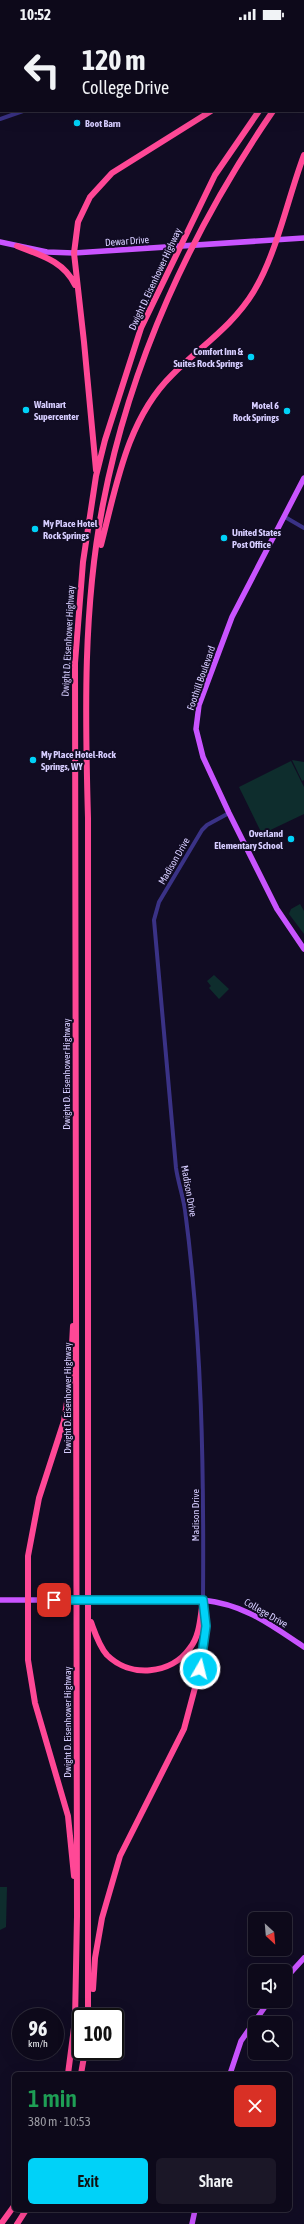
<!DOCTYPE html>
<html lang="en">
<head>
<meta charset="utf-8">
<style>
  :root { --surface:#0d091a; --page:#1b1727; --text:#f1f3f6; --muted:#9a9aa2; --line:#2d2a39; --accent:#00d2f8 }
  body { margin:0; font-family:"Asap Condensed",sans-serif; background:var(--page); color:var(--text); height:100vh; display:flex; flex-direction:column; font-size:15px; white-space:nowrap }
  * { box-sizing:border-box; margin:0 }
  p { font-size:13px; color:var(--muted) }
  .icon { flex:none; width:22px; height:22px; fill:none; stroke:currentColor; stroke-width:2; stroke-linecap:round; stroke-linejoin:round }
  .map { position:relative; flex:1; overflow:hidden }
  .details { position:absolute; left:12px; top:2044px; width:280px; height:140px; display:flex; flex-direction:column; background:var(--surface); border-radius:6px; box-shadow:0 4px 16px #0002,0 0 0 1px var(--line) }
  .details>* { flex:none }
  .guide { position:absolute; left:0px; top:0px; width:304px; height:84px; box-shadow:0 4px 16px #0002,0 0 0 1px var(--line); background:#0d091a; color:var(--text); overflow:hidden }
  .needle { width:26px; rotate:154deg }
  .controls { position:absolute; left:248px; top:1884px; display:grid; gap:8px }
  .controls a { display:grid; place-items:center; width:44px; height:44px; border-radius:6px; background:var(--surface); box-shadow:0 4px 16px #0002,0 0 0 1px var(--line); font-size:20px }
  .speed { position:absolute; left:12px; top:1980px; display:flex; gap:8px; font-size:20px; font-weight:700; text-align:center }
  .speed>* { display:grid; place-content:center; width:52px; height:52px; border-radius:50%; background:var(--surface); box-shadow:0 4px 16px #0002,0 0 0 1px var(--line); line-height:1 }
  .speed small { font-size:10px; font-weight:400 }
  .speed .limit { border:2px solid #111; border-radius:6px; background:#fff; color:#111 }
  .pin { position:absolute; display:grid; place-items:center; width:34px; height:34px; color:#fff; margin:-17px; border-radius:8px; box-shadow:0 2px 6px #0006 }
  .me { position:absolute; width:44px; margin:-22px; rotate:8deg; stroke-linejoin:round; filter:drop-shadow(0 0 3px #0008) }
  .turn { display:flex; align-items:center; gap:14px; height:84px; padding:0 16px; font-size:18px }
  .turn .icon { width:52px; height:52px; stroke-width:2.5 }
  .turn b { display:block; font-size:28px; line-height:34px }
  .round { display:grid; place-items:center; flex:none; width:42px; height:42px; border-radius:6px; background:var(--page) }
  .overview { display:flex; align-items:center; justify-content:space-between; height:68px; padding:0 16px }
  h1 { font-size:24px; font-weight:600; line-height:30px; color:#1e9e55 }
  .cta { display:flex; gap:8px; margin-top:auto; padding:8px 16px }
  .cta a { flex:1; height:46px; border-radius:6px; background:var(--accent); color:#111; font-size:16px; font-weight:600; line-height:46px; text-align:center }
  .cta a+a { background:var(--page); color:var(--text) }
  .status { display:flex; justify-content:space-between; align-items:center; height:28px; padding:0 20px; background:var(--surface); direction:ltr }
  .status svg { height:11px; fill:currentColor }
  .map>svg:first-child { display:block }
  .green { fill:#0e2d2d }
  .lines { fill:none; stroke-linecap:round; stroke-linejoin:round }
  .minor { stroke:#3a3286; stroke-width:4 }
  .major { stroke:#c954ff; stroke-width:5.5 }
  .highway { stroke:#ff4896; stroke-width:6 }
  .route-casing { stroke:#0088a1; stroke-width:10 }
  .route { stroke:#00d2f8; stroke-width:7 }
  .poi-dot { fill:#00d2f8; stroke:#110c23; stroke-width:1.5 }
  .labels { text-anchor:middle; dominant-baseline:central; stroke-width:4; stroke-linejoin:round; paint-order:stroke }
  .poi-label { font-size:10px; font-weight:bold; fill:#d6cdff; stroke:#110c23; text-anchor:start }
  .street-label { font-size:10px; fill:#d6cdff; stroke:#110c23 }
</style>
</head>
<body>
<div class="status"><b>10:52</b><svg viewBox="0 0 49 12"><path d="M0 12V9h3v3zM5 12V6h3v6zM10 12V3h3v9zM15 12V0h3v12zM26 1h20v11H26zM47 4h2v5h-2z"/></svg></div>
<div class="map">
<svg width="304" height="2196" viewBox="0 0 304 2196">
  <rect width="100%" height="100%" fill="#110c23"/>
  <!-- green -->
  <path class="green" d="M292 732 304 734V752L302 753Z
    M291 733 304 759V786L262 806 239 759Z
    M300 876 304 883V906L289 886 291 881Z
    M214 947 229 961 219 971 209 960 211 958 207 953Z
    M0 1859H7L6 1899 0 1902Z"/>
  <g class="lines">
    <!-- minor -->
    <path class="minor" d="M217 1 219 0
      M0 91 23 83
      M285 489 304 500
      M203 1572C204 1441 202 1311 185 1182 183 1168 178 1154 176 1140L154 892 159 874 202 802 207 797 229 785"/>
    <!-- major -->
    <path class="major" d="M0 214 47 224 74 225 304 210
      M304 450 232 589 199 677 196 701 203 729 229 785 277 881 304 921
      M0 1572H203C246 1577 269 1596 304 1619
      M285 1951 304 1930
      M230 2046 241 2013 269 1973
      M192 2196 195 2182"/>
    <!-- highway -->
    <path class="highway" d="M303 8 304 7
      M303 24 304 23
      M303 41 304 40
      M17 218C40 227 64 233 75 257
      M96 442 84 314 74 225 78 194 90 169 112 145 211 83
      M101 517C116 459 127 391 172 347 200 319 233 298 254 263 277 225 288 169 304 127
      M73 1298 70 1355 64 1393 39 1470 28 1528V1632L35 1675 68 1788 74 1848
      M91 1594C95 1605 99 1618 107 1627 130 1650 171 1647 190 1620 199 1609 200 1593 202 1579
      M93 1961 95 1930 102 1890 120 1828 184 1701 200 1641 206 1598 203 1572
      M88 1989V790C85 686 83 579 103 476 130 335 192 201 273 83
      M68 2046 75 1992 77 1888 75 635 83 534 96 448 105 412 141 300 215 147 259 83
      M81 2046 85 2023
      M1 2196 14 2178
      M17 2196 26 2182"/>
  </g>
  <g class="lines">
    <!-- route casing -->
    <g class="route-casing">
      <path id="route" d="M54 1572H203L206 1598 200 1641"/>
    </g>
    <!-- route -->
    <use href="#route" class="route"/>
  </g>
  <!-- markers -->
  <g class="poi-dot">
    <circle cx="77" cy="95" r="4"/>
    <circle cx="251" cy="329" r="4"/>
    <circle cx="26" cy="382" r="4"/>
    <circle cx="287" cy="383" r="4"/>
    <circle cx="35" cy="501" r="4"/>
    <circle cx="224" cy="510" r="4"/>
    <circle cx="33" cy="732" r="4"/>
    <circle cx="291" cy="811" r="4"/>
  </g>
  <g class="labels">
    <!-- poi labels -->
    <g class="poi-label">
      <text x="85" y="95">Boot Barn</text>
      <text x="243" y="323" text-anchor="end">Comfort Inn &amp;<tspan x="243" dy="12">Suites Rock Springs</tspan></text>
      <text x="34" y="376">Walmart<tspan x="34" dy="12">Supercenter</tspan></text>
      <text x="279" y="377" text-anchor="end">Motel 6<tspan x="279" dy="12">Rock Springs</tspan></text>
      <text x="43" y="495">My Place Hotel<tspan x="43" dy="12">Rock Springs</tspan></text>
      <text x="232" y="504">United States<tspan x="232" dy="12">Post Office</tspan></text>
      <text x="41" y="726">My Place Hotel-Rock<tspan x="41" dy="12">Springs, WY</tspan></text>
      <text x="283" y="805" text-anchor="end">Overland<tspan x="283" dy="12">Elementary School</tspan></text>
    </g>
    <!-- street labels -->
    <g class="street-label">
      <text transform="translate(127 213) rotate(-4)">Dewar Drive</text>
      <text transform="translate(155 251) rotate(-65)">Dwight D. Eisenhower Highway</text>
      <text transform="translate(68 613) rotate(-87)">Dwight D. Eisenhower Highway</text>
      <text transform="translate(201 650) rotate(-71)">Foothill Boulevard</text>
      <text transform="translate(174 833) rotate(-60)">Madison Drive</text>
      <text transform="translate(66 1046) rotate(-90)">Dwight D. Eisenhower Highway</text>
      <text transform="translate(189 1163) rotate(80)">Madison Drive</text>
      <text transform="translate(67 1370) rotate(-90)">Dwight D. Eisenhower Highway</text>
      <text transform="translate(195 1487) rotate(-90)">Madison Drive</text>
      <text transform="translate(266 1585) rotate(30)">College Drive</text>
      <text transform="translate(67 1694) rotate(-90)">Dwight D. Eisenhower Highway</text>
    </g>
  </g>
</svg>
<div class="controls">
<a><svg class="needle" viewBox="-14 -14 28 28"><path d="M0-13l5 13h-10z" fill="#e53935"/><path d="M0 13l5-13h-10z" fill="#9a9aa2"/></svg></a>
<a><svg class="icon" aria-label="sound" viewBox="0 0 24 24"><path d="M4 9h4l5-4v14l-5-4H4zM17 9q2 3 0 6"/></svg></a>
<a><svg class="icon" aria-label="search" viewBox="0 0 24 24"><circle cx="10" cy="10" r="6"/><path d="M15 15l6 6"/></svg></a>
</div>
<div class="speed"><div>96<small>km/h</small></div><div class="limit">100</div></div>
<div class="pin" style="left:54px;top:1572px;background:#d93025"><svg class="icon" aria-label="arrive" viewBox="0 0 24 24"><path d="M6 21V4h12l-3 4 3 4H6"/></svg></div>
<svg class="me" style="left:200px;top:1641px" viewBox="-20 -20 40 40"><circle r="17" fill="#00d2f8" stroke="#fff" stroke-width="3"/><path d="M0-11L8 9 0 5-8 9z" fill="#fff"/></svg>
<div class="guide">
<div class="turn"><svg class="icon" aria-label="left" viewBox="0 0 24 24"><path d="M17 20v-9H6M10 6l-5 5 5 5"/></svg><div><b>120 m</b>College Drive</div></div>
</div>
<section class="details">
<div class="overview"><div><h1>1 min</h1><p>380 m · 10:53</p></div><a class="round" style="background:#d93025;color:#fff"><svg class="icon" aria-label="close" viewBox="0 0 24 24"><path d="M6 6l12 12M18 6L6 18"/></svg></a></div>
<div class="cta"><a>Exit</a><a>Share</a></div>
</section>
</div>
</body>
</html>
